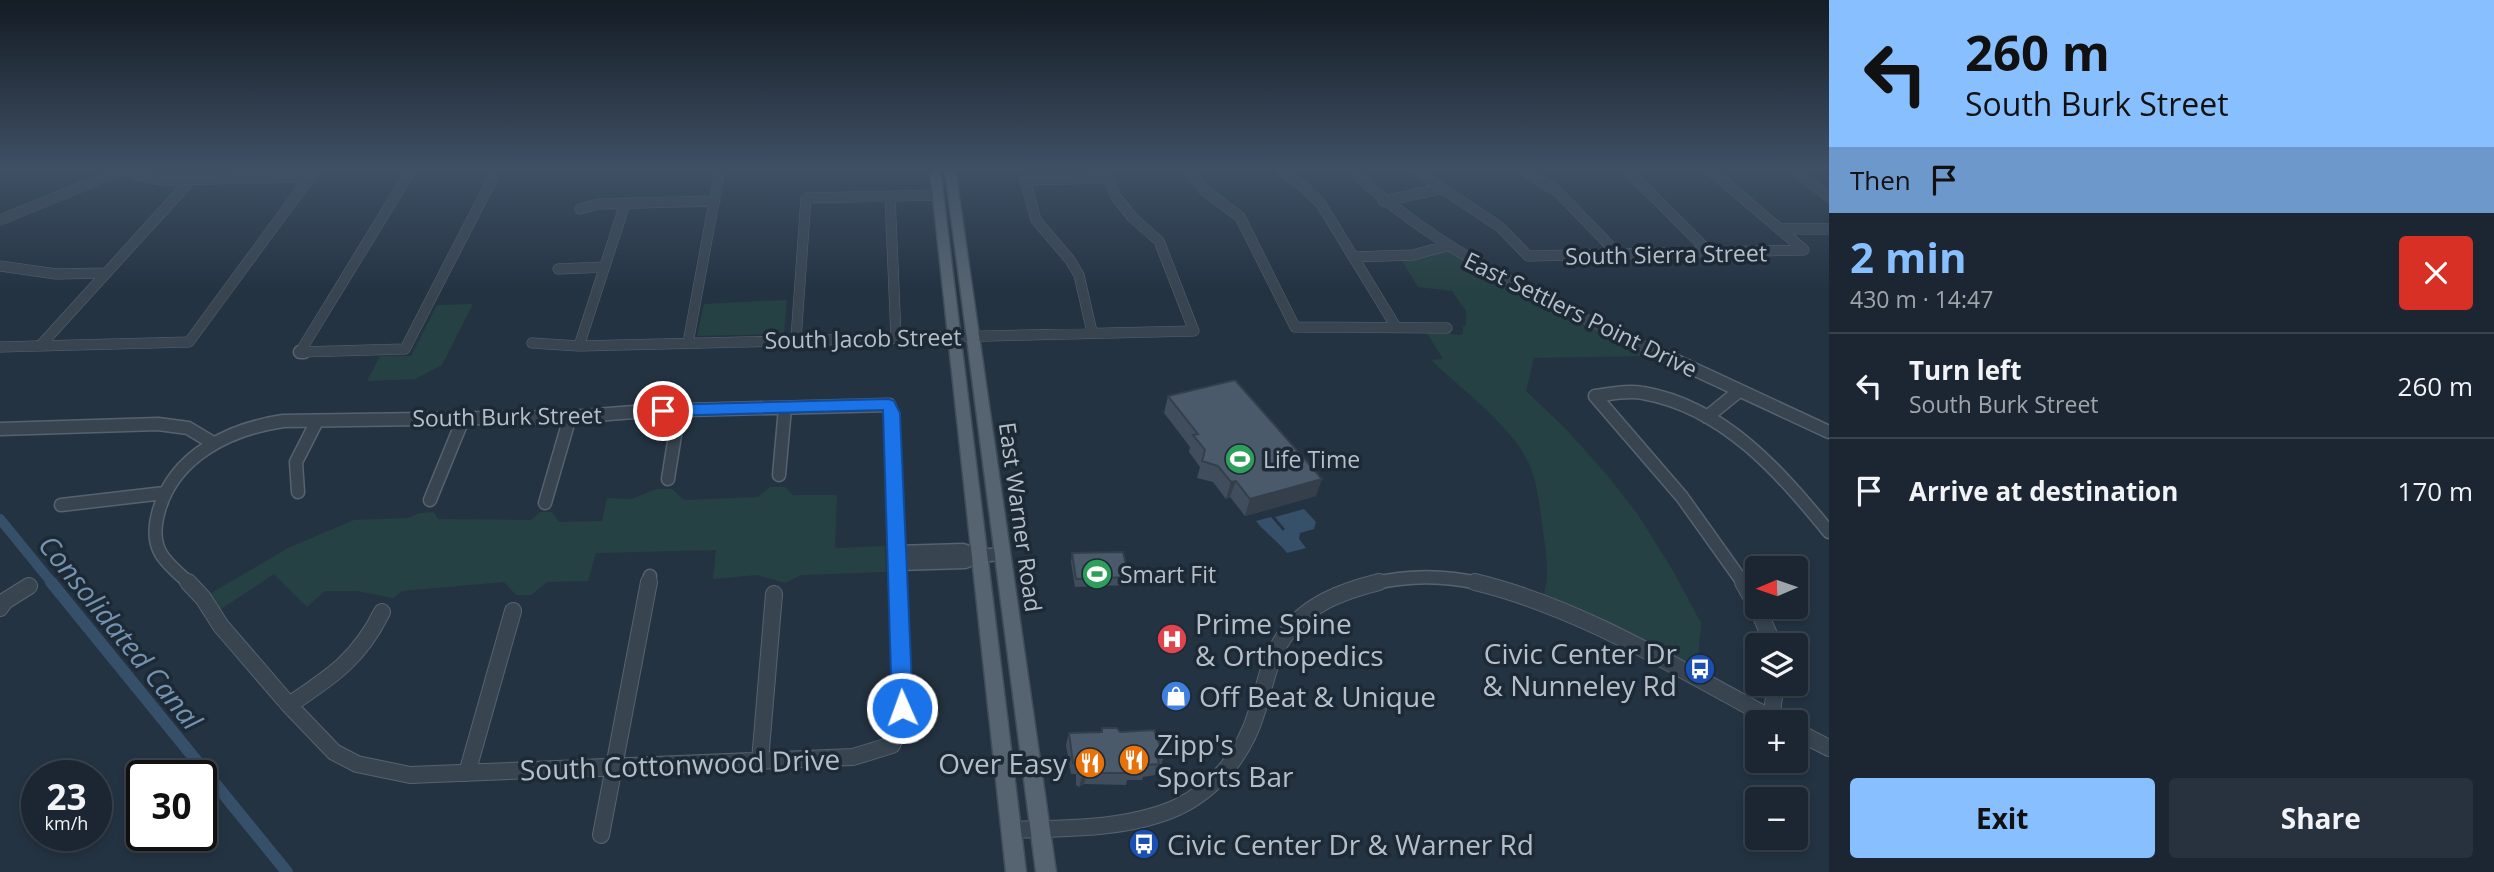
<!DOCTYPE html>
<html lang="en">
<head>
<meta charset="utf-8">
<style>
  :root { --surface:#1b2632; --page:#28323e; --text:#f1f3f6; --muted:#a0a5ac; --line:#39434d; --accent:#88bffe }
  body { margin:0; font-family:"Open Sans",sans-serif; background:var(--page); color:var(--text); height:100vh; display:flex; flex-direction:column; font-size:26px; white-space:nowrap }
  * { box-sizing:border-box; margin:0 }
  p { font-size:23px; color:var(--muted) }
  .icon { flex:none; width:38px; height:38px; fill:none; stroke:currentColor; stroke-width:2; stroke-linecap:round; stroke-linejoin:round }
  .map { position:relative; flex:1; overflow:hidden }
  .drawer { display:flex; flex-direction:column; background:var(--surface); width:665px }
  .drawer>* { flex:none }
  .hud { background:#88bffe; color:#111; overflow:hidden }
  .needle { width:46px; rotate:268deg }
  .fabs { position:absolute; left:1745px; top:556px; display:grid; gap:14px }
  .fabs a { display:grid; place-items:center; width:63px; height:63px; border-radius:7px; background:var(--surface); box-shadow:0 4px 10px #0003,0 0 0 2px var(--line); font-size:35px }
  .speed { position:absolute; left:21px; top:760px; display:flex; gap:14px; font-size:35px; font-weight:700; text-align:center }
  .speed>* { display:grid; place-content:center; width:91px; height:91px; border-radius:50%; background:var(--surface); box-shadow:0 4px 10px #0003,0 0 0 2px var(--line); line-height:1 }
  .speed small { font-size:18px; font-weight:400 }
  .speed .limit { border:4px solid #111; border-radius:10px; background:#fff; color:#111 }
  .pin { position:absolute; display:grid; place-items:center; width:60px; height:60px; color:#fff; margin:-30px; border:4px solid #fff; border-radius:50%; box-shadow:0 2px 7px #0007 }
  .me { position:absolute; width:77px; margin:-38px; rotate:358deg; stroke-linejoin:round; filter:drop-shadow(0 0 5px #0008) }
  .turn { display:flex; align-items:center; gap:24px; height:147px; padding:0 21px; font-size:32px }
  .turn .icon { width:91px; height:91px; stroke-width:2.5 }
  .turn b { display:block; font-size:49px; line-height:60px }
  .then { display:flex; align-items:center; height:66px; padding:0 21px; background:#0003; gap:14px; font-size:26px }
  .round { display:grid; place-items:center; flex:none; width:74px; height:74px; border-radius:7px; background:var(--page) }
  .overview { display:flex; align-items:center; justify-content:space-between; height:119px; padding:0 21px }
  h1 { font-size:42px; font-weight:700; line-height:52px; color:var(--accent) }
  .cta { display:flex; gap:14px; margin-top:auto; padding:14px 21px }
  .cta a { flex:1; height:80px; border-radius:7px; background:var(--accent); color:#111; font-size:28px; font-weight:700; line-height:80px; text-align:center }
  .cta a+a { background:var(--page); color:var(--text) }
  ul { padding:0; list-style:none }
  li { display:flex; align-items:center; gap:21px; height:105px; padding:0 21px; border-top:2px solid var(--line) }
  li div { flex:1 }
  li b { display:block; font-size:26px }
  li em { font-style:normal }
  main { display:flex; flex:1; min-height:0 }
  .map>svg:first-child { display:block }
  .green { fill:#264143 }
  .water { fill:#37506a }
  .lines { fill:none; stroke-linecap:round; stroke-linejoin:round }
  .canal-far1 { stroke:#37506a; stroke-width:10 }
  .canal { stroke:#37506a; stroke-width:12 }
  .minor-far2-casing { stroke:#56626f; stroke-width:11 }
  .minor-far1-casing { stroke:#56626f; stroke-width:15 }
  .minor-casing { stroke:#56626f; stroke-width:18 }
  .major-casing { stroke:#424e5a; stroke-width:3 }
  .minor-far2 { stroke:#384551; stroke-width:10 }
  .minor-far1 { stroke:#384551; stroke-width:12 }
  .minor { stroke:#384551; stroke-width:16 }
  .major { fill:#566471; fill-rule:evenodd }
  .wall { fill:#404d5c }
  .shaded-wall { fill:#343f4b }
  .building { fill:#4a5a6b; stroke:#343f4b; stroke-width:2 }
  .route { fill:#1a73e8; stroke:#114b97; stroke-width:2 }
  .labels { text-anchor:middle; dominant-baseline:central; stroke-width:7; stroke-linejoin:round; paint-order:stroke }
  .street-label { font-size:23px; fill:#b5bfcc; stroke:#1d2a36 }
  .poi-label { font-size:23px; fill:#b5bfcc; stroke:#1d2a36; text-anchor:start }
  .near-poi-label { font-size:28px; fill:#b5bfcc; stroke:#1d2a36; text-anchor:start }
  .near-water-label { font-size:28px; font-style:italic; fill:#7393b0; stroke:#1d2a36 }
  .near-street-label { font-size:28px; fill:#b5bfcc; stroke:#1d2a36 }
</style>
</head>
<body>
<main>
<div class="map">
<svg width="1829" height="872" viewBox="0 0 1829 872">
  <rect width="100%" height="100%" fill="#243342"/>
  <!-- green -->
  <path class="green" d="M1443 251H1449L1518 290 1648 352 1643 356 1534 358 1526 391 1565 428 1608 476 1636 512 1672 569 1701 623 1697 670 1544 594C1550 572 1546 552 1543 530 1540 509 1538 486 1530 466 1515 428 1461 389 1431 360L1443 359 1426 331 1460 335 1463 333V326H1466V311L1452 291 1418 287 1401 259Z
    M787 300 784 334 697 336 704 304Z
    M473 304 442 365 415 379 367 381 380 356H411L437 305Z
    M770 487H785L793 495H837L835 548 885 546 886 572 801 575 785 583 757 575 713 579 716 550 596 553 588 581 547 582 531 595H516L504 582 402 591 393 598 357 591H325L307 607 274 574 215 613 203 598 288 548 354 520 408 518 420 513 434 512 438 519 531 520 540 512H552L559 522 602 521 607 498 632 499 657 489H672L684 500 758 497Z"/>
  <!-- water -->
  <path class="water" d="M1304 509 1316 522 1314 529 1300 533 1299 539 1306 548 1287 553C1278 541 1266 534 1256 521L1271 517 1283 531 1285 529 1275 517Z"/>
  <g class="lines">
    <!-- canal-far1 -->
    <path class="canal-far1" d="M0 519 53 584"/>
    <!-- canal -->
    <path class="canal" d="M51 582 287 872"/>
    <!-- minor-far2 casing -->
    <g class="minor-far2-casing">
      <path id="minor-far2" d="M125 169 140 176 163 180 310 177
        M1188 169 1204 190 1240 217 1295 327 1447 328
        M1278 169 1304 187 1321 204 1396 327
        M1350 169C1440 254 1550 303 1661 354
        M1413 169 1500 227 1528 256 1804 250 1709 169
        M1522 169 1558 192 1619 255
        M1626 169 1711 254
        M1793 169 1829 197
        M890 196 896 337
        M1383 201 1440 189
        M580 209 598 204 715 201
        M0 220 125 169
        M1782 229H1829
        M1353 257 1413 255 1446 246
        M0 266 56 274 105 273
        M558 269 605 267
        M1092 332 1079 275 1070 260 1036 220 1025 180 1108 178
        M796 339 806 198 938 195
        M532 343 579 346 1194 331 1159 241 1132 217 1116 197 1105 169
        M688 343 720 169
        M40 346 191 180
        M579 346 625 204
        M0 347 189 342 316 169
        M300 352 405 349 493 178 492 169
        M300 352 412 169"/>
    </g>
    <!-- minor-far1 casing -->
    <g class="minor-far1-casing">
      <path id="minor-far1" d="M300 352H304
        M1657 352 1829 432
        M1595 396C1611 394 1628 390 1643 393 1724 407 1780 472 1829 532
        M1595 396 1682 497 1744 584
        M1707 417 1739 391
        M0 429 158 424 188 428 213 443
        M779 475 785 408
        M668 479 679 410
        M298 492 296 462 317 421
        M430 500 464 417
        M545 503 570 417
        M61 505 164 493
        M897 552 963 550 978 556
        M897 564 965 562 978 556 1001 554
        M190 584C181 575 166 564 160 552 153 539 155 524 159 510 175 455 230 429 283 421L570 417 647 411 889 405 892 413 898 584
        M648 584 650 576
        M1371 584C1408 575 1445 575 1482 584"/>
    </g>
    <!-- minor casing -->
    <g class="minor-casing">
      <path id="minor" d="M188 582 203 598 221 626 289 705 334 752 357 764 410 775 853 757 892 745C911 704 899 628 898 582
        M1475 582C1583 608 1682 671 1780 723
        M1743 582 1757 607
        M1757 607 1774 646
        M0 608 5 601 29 586
        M289 705C331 677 359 659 382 612
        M1771 718 1776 684
        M1796 731 1829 748
        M760 761 774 594
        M467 773 513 611
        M1010 830C1065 828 1127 830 1178 807 1217 788 1245 752 1257 711 1265 686 1269 659 1284 637 1306 604 1343 591 1379 582
        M601 835 649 582"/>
    </g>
    <!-- major casing -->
    <g class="major-casing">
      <path id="major" d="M930 169H940L1026 872H1006Z
        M945 169H955L1056 872H1036Z"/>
    </g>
    <!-- minor-far2 -->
    <use href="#minor-far2" class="minor-far2"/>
    <!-- minor-far1 -->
    <use href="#minor-far1" class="minor-far1"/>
    <!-- minor -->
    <use href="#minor" class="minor"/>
    <!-- major -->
    <use href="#major" class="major"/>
  </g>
  <!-- wall -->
  <path class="wall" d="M1168 396 1316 496 1245 516 1230 497 1226 499 1213 482 1197 478 1200 467 1189 452 1190 447 1164 413Z
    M1072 553 1129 577 1127 585 1075 587 1071 562Z
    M1120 732 1164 756 1160 768H1158L1155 775 1143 777 1142 780H1127L1126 785 1084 784 1079 787 1076 785V774H1071L1066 745 1069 733Z"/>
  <!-- shaded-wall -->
  <path class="shaded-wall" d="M1322 479 1316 496 1245 516 1250 499Z
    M1236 481 1230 497 1226 499 1231 482Z
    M1087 773 1084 784 1079 787 1082 776Z"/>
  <!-- building -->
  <path class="building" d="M1235 380 1322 479 1250 499 1236 481 1231 482 1218 466 1202 461 1205 450 1193 435 1198 434 1168 396Z
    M1123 552 1129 577 1076 579 1072 553Z
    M1102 728H1117L1120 732 1154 730 1164 756H1157L1159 764 1145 765V768L1128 769 1129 773H1087L1082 776 1078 773 1079 762 1073 763 1069 733 1102 732Z"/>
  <!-- sky -->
  <linearGradient id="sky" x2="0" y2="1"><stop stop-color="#141c24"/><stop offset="0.58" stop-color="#3f5065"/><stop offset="1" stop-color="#3f5065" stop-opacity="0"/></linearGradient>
  <rect width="1829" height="291" fill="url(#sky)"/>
  <!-- route -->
  <path class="route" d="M889 399 894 401 900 413 913 708 910 714 902 717 895 714 892 708 883 410 663 416 655 411 663 405Z"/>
  <!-- icons -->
  <defs>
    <g id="stadium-disc" transform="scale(1.575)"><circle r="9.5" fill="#2e9e5b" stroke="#1d2a36"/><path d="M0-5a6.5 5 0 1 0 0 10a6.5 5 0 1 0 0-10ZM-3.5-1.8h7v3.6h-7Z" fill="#fff"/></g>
    <g id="hospital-disc" transform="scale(1.575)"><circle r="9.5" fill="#e0444e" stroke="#1d2a36"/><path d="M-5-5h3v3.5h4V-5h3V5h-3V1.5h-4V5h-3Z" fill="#fff"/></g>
    <g id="bus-disc" transform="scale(1.575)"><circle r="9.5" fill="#1a4fb4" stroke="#1d2a36"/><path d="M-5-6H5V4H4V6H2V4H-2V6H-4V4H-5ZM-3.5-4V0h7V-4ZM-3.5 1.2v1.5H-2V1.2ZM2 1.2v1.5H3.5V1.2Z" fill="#fff"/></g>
    <g id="shop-disc" transform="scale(1.575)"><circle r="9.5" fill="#3f7fe0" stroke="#1d2a36"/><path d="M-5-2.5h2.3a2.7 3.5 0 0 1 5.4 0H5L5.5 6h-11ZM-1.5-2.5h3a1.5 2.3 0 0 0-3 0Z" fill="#fff"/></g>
    <g id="restaurant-disc" transform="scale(1.575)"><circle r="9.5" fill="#e8710a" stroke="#1d2a36"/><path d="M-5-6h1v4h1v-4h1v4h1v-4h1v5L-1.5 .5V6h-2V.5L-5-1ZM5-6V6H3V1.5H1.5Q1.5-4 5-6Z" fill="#fff"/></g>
  </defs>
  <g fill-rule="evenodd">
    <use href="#stadium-disc" x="1240" y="459"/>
    <use href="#stadium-disc" x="1097" y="574"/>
    <use href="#hospital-disc" x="1172" y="639"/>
    <use href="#bus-disc" x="1700" y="669"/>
    <use href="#shop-disc" x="1176" y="696"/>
    <use href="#restaurant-disc" x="1134" y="760"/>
    <use href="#restaurant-disc" x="1090" y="763"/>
    <use href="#bus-disc" x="1144" y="844"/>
  </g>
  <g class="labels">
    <!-- street labels -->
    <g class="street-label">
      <text transform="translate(1666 254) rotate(-1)">South Sierra Street</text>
      <text transform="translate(1581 314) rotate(26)">East Settlers Point Drive</text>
      <text transform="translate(863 338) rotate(-1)">South Jacob Street</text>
      <text transform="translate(507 416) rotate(-1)">South Burk Street</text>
      <text transform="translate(1021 517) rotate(82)">East Warner Road</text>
    </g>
    <!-- poi labels -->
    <g class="poi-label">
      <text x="1263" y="459">Life Time</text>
      <text x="1120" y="574">Smart Fit</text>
    </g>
    <!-- near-poi labels -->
    <g class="near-poi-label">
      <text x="1195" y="623">Prime Spine<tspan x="1195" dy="32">&amp; Orthopedics</tspan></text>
      <text x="1677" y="653" text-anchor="end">Civic Center Dr<tspan x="1677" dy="32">&amp; Nunneley Rd</tspan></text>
      <text x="1199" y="696">Off Beat &amp; Unique</text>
      <text x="1157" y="744">Zipp's<tspan x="1157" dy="32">Sports Bar</tspan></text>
      <text x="1067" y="763" text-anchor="end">Over Easy</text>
      <text x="1167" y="844">Civic Center Dr &amp; Warner Rd</text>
    </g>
    <!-- near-water labels -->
    <g class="near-water-label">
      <text transform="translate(121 632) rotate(51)">Consolidated Canal</text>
    </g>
    <!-- near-street labels -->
    <g class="near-street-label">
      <text transform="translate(680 764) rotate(-2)">South Cottonwood Drive</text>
    </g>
  </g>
</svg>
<div class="fabs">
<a><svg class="needle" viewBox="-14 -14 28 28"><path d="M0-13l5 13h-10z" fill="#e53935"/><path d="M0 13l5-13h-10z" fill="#a0a5ac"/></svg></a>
<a><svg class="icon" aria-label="layers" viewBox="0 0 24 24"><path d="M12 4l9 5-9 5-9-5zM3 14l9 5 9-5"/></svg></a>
<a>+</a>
<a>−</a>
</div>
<div class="speed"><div>23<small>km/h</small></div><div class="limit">30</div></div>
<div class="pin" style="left:663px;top:411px;background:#d93025"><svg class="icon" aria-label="arrive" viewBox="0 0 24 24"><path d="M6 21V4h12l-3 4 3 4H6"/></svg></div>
<svg class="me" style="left:902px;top:708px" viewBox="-20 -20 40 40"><circle r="17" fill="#1a73e8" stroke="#fff" stroke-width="3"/><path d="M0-11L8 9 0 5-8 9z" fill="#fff"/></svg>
</div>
<section class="drawer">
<div class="hud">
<div class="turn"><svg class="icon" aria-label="left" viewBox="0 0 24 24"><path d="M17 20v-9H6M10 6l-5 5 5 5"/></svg><div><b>260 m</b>South Burk Street</div></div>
<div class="then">Then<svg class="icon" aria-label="arrive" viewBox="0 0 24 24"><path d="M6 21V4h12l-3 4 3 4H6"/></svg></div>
</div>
<div class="overview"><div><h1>2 min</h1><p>430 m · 14:47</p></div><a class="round" style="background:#d93025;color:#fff"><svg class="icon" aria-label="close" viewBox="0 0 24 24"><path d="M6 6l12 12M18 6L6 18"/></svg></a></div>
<ul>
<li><svg class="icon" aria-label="left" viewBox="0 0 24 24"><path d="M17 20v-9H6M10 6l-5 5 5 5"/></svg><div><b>Turn left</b><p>South Burk Street</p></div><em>260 m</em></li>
<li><svg class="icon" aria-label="arrive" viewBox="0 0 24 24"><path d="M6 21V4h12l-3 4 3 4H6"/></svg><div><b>Arrive at destination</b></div><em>170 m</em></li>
</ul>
<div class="cta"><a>Exit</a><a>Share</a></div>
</section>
</main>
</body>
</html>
